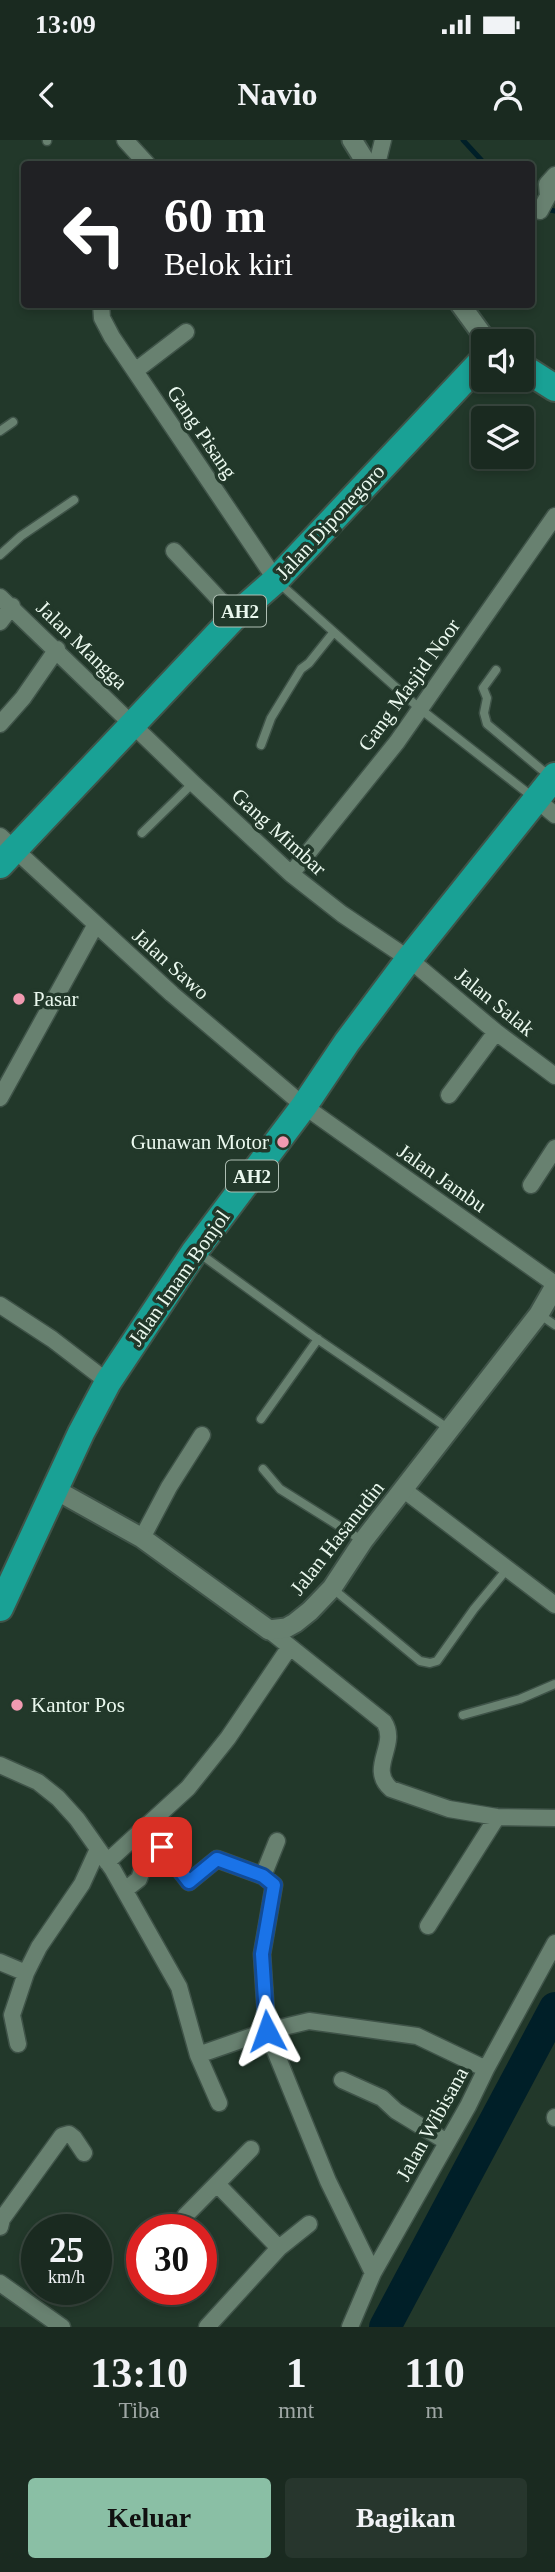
<!DOCTYPE html>
<html lang="id">
<head>
<meta charset="utf-8">
<style>
  :root { --surface:#1a2a20; --page:#27362d; --text:#f1f3f6; --muted:#9fa7a5; --line:#38463e; --accent:#8abfa5 }
  body { margin:0; font-family:"Times New Roman",serif; background:var(--page); color:var(--text); height:100vh; display:flex; flex-direction:column; font-size:26px; white-space:nowrap }
  * { box-sizing:border-box; margin:0 }
  p { font-size:23px; color:var(--muted) }
  .icon { flex:none; width:38px; height:38px; fill:none; stroke:currentColor; stroke-width:2; stroke-linecap:round; stroke-linejoin:round }
  .map { position:relative; height:2187px; overflow:hidden }
  .sheet { display:flex; flex-direction:column; background:var(--surface); flex:1 }
  .sheet>* { flex:none }
  .hud { position:absolute; left:21px; top:21px; width:514px; height:147px; border-radius:7px; box-shadow:0 4px 10px #0003,0 0 0 2px var(--line); background:#202124; color:#fff; overflow:hidden }
  .controls { position:absolute; left:471px; top:189px; display:grid; gap:14px }
  .controls a { display:grid; place-items:center; width:63px; height:63px; border-radius:7px; background:var(--surface); box-shadow:0 4px 10px #0003,0 0 0 2px var(--line); font-size:35px }
  .speed { position:absolute; left:21px; top:2074px; display:flex; gap:14px; font-size:35px; font-weight:700; text-align:center }
  .speed>* { display:grid; place-content:center; width:91px; height:91px; border-radius:50%; background:var(--surface); box-shadow:0 4px 10px #0003,0 0 0 2px var(--line); line-height:1 }
  .speed small { font-size:18px; font-weight:400 }
  .speed .limit { border:10px solid #d22; background:#fff; color:#111 }
  .pin { position:absolute; display:grid; place-items:center; width:60px; height:60px; color:#fff; margin:-30px; border-radius:14px; box-shadow:0 4px 10px #0006 }
  .me { position:absolute; width:77px; margin:-38px; rotate:356deg; stroke-linejoin:round; filter:drop-shadow(0 0 5px #0008) }
  .turn { display:flex; align-items:center; gap:24px; height:147px; padding:0 28px; font-size:32px }
  .turn .icon { width:91px; height:91px; stroke-width:2.5 }
  .turn b { display:block; font-size:49px; line-height:60px }
  .eta { display:flex; justify-content:space-evenly; align-items:center; height:119px; text-align:center }
  .eta b { font-size:42px; font-weight:700; line-height:49px }
  .button { display:flex; gap:14px; margin-top:auto; padding:14px 28px }
  .button a { flex:1; height:80px; border-radius:7px; background:var(--accent); color:#111; font-size:28px; font-weight:700; line-height:80px; text-align:center }
  .button a+a { background:var(--page); color:var(--text) }
  .status { display:flex; justify-content:space-between; align-items:center; height:49px; padding:0 35px; background:var(--surface); direction:ltr }
  .status svg { height:19px; fill:currentColor }
  header { display:flex; justify-content:space-between; align-items:center; height:91px; padding:0 28px; background:var(--surface); font-size:32px; font-weight:700 }
  .map>svg:first-child { display:block }
  .lines { fill:none; stroke-linecap:round; stroke-linejoin:round }
  .stream { stroke:#001f28; stroke-width:5 }
  .river { stroke:#001f28; stroke-width:32 }
  .service-casing { stroke:#3f5348; stroke-width:11 }
  .minor-casing { stroke:#3f5348; stroke-width:19 }
  .tertiary-casing { stroke:#3f5348; stroke-width:23 }
  .trunk-casing { stroke:#3f5348; stroke-width:30 }
  .service { stroke:#688170; stroke-width:8 }
  .minor { stroke:#688170; stroke-width:16 }
  .tertiary { stroke:#688170; stroke-width:19 }
  .trunk { stroke:#19a195; stroke-width:26 }
  .route-casing { stroke:#114b97; stroke-width:18 }
  .route { stroke:#1a73e8; stroke-width:12 }
  .poi-dot { fill:#f19ab1; stroke:#22382a; stroke-width:2.5 }
  .labels { text-anchor:middle; dominant-baseline:central; stroke-width:7; stroke-linejoin:round; paint-order:stroke }
  .shield { fill:#22382a; stroke:#aebeb3; stroke-width:2 }
  .shield-label { font-size:19px; font-weight:bold; fill:#eaf8ee }
  .street-label { font-size:21px; fill:#eaf8ee; stroke:#22382a }
  .poi-label { font-size:21px; fill:#eaf8ee; stroke:#22382a; text-anchor:start }
</style>
</head>
<body>
<div class="status"><b>13:09</b><svg viewBox="0 0 49 12"><path d="M0 12V9h3v3zM5 12V6h3v6zM10 12V3h3v9zM15 12V0h3v12zM26 1h20v11H26zM47 4h2v5h-2z"/></svg></div>
<header><svg class="icon" aria-label="back" viewBox="0 0 24 24"><path d="M15 5l-7 7 7 7"/></svg>Navio<svg class="icon" aria-label="person" viewBox="0 0 24 24"><circle cx="12" cy="8" r="4"/><path d="M4 21q1-7 8-7t8 7"/></svg></header>
<div class="map">
<svg width="555" height="2187" viewBox="0 0 555 2187">
  <rect width="100%" height="100%" fill="#22382a"/>
  <g class="lines">
    <!-- stream -->
    <path class="stream" d="M463 0 485 24
      M532 66 555 71"/>
    <!-- river -->
    <path class="river" d="M385 2187 555 1868"/>
    <!-- service casing -->
    <g class="service-casing">
      <path id="service" d="M47 1V0
        M0 291 13 282
        M0 415 21 396 74 360
        M279 443 419 568 534 658
        M496 530 483 548 487 558 484 573 487 584 542 630 550 633
        M261 605 271 578 301 529 309 523 333 493
        M142 693 193 643
        M199 1113 313 1196 449 1289
        M539 1174 555 1185
        M261 1279 318 1199
        M263 1329 280 1349 363 1401
        M332 1448 420 1521 430 1523 437 1521 474 1469 508 1428
        M463 1575 520 1559 555 1544"/>
    </g>
    <!-- minor casing -->
    <g class="minor-casing">
      <path id="minor" d="M125 0 147 24
        M377 24 383 0
        M540 71 548 56 547 44 555 35
        M101 164 102 178 112 197 276 440
        M135 231 186 192
        M174 411 235 476
        M0 457 193 643 291 734 342 774 409 819 496 892 555 936
        M0 482 12 466
        M0 584 23 558 57 509
        M537 660 555 675
        M0 696 172 854 304 966 555 1144
        M291 734 397 602 555 376
        M449 955 496 892
        M0 958 96 784
        M531 1045 555 1008
        M0 1165 52 1199 108 1242
        M404 1350 555 1465
        M142 1398 169 1347 202 1295
        M269 1490 384 1582C399 1605 367 1628 391 1649L449 1669 497 1677 555 1678
        M0 1625 38 1642 58 1658 77 1679 113 1730 179 1847 198 1915 219 1963
        M277 1701 263 1736 274 1745 262 1814 267 1891 328 2041 373 2133
        M107 1722 188 1648 228 1598 289 1508
        M125 1750 139 1739 144 1724 162 1707 189 1742 217 1719 263 1736
        M428 1786 497 1677
        M0 1822 26 1833
        M18 1904 12 1875 26 1833 39 1807 82 1744 98 1709
        M198 1915 267 1891 309 1881 417 1896 486 1929
        M342 1940 382 1958 396 1971 447 2002
        M555 1978V1977
        M217 2044 279 2108
        M185 2076 251 2009
        M0 2087 2 2079 62 1996 69 1994 74 1998 84 2013
        M0 2143 62 2187
        M207 2187 279 2108 309 2084
        M350 2187 373 2133 468 1966 486 1929 555 1803"/>
    </g>
    <!-- tertiary casing -->
    <g class="tertiary-casing">
      <path id="tertiary" d="M352 0 367 24
        M460 164 487 201
        M56 1350 142 1398 269 1490 286 1488 295 1483 310 1471 332 1448 363 1401 539 1174 555 1146"/>
    </g>
    <!-- trunk casing -->
    <g class="trunk-casing">
      <path id="trunk" d="M522 227 555 248
        M0 725 235 476 276 440 483 220
        M0 1468 81 1293 108 1242 195 1111 304 966 347 902 409 819 555 636"/>
    </g>
    <!-- service -->
    <use href="#service" class="service"/>
    <!-- minor -->
    <use href="#minor" class="minor"/>
    <!-- tertiary -->
    <use href="#tertiary" class="tertiary"/>
    <!-- trunk -->
    <use href="#trunk" class="trunk"/>
  </g>
  <g class="lines">
    <!-- route casing -->
    <g class="route-casing">
      <path id="route" d="M162 1707 189 1742 217 1719 263 1736 274 1745 262 1814 267 1891"/>
    </g>
    <!-- route -->
    <use href="#route" class="route"/>
  </g>
  <!-- markers -->
  <g class="poi-dot">
    <circle cx="19" cy="859" r="7"/>
    <circle cx="283" cy="1002" r="7"/>
    <circle cx="17" cy="1565" r="7"/>
  </g>
  <g class="labels">
    <!-- shield labels -->
    <g class="shield">
      <rect x="214" y="455.5" width="52" height="31" rx="5"/>
      <rect x="226" y="1020.5" width="52" height="31" rx="5"/>
    </g>
    <g class="shield-label">
      <text x="240" y="471">AH2</text>
      <text x="252" y="1036">AH2</text>
    </g>
    <!-- street labels -->
    <g class="street-label">
      <text transform="translate(202 292) rotate(56)">Gang Pisang</text>
      <text transform="translate(330 382) rotate(-47)">Jalan Diponegoro</text>
      <text transform="translate(82 505) rotate(44)">Jalan Mangga</text>
      <text transform="translate(409 545) rotate(-54)">Gang Masjid Noor</text>
      <text transform="translate(279 692) rotate(42)">Gang Mimbar</text>
      <text transform="translate(171 824) rotate(42)">Jalan Sawo</text>
      <text transform="translate(495 862) rotate(39)">Jalan Salak</text>
      <text transform="translate(442 1038) rotate(35)">Jalan Jambu</text>
      <text transform="translate(179 1138) rotate(-55)">Jalan Imam Bonjol</text>
      <text transform="translate(337 1398) rotate(-52)">Jalan Hasanudin</text>
      <text transform="translate(432 1984) rotate(-61)">Jalan Wibisana</text>
    </g>
    <!-- poi labels -->
    <g class="poi-label">
      <text x="33" y="859">Pasar</text>
      <text x="269" y="1002" text-anchor="end">Gunawan Motor</text>
      <text x="31" y="1565">Kantor Pos</text>
    </g>
  </g>
</svg>
<div class="controls">
<a><svg class="icon" aria-label="sound" viewBox="0 0 24 24"><path d="M4 9h4l5-4v14l-5-4H4zM17 9q2 3 0 6"/></svg></a>
<a><svg class="icon" aria-label="layers" viewBox="0 0 24 24"><path d="M12 4l9 5-9 5-9-5zM3 14l9 5 9-5"/></svg></a>
</div>
<div class="speed"><div>25<small>km/h</small></div><div class="limit">30</div></div>
<div class="pin" style="left:162px;top:1707px;background:#d93025"><svg class="icon" aria-label="arrive" viewBox="0 0 24 24"><path d="M6 21V4h12l-3 4 3 4H6"/></svg></div>
<svg class="me" style="left:267px;top:1891px" viewBox="-20 -20 40 40"><path d="M0-17L14 15 0 8-14 15z" fill="#1a73e8" stroke="#fff" stroke-width="4"/></svg>
<div class="hud">
<div class="turn"><svg class="icon" aria-label="left" viewBox="0 0 24 24"><path d="M17 20v-9H6M10 6l-5 5 5 5"/></svg><div><b>60 m</b>Belok kiri</div></div>
</div>
</div>
<section class="sheet">
<div class="eta">
<div><b>13:10</b><p>Tiba</p></div>
<div><b>1</b><p>mnt</p></div>
<div><b>110</b><p>m</p></div>
</div>
<div class="button"><a>Keluar</a><a>Bagikan</a></div>
</section>
</body>
</html>
